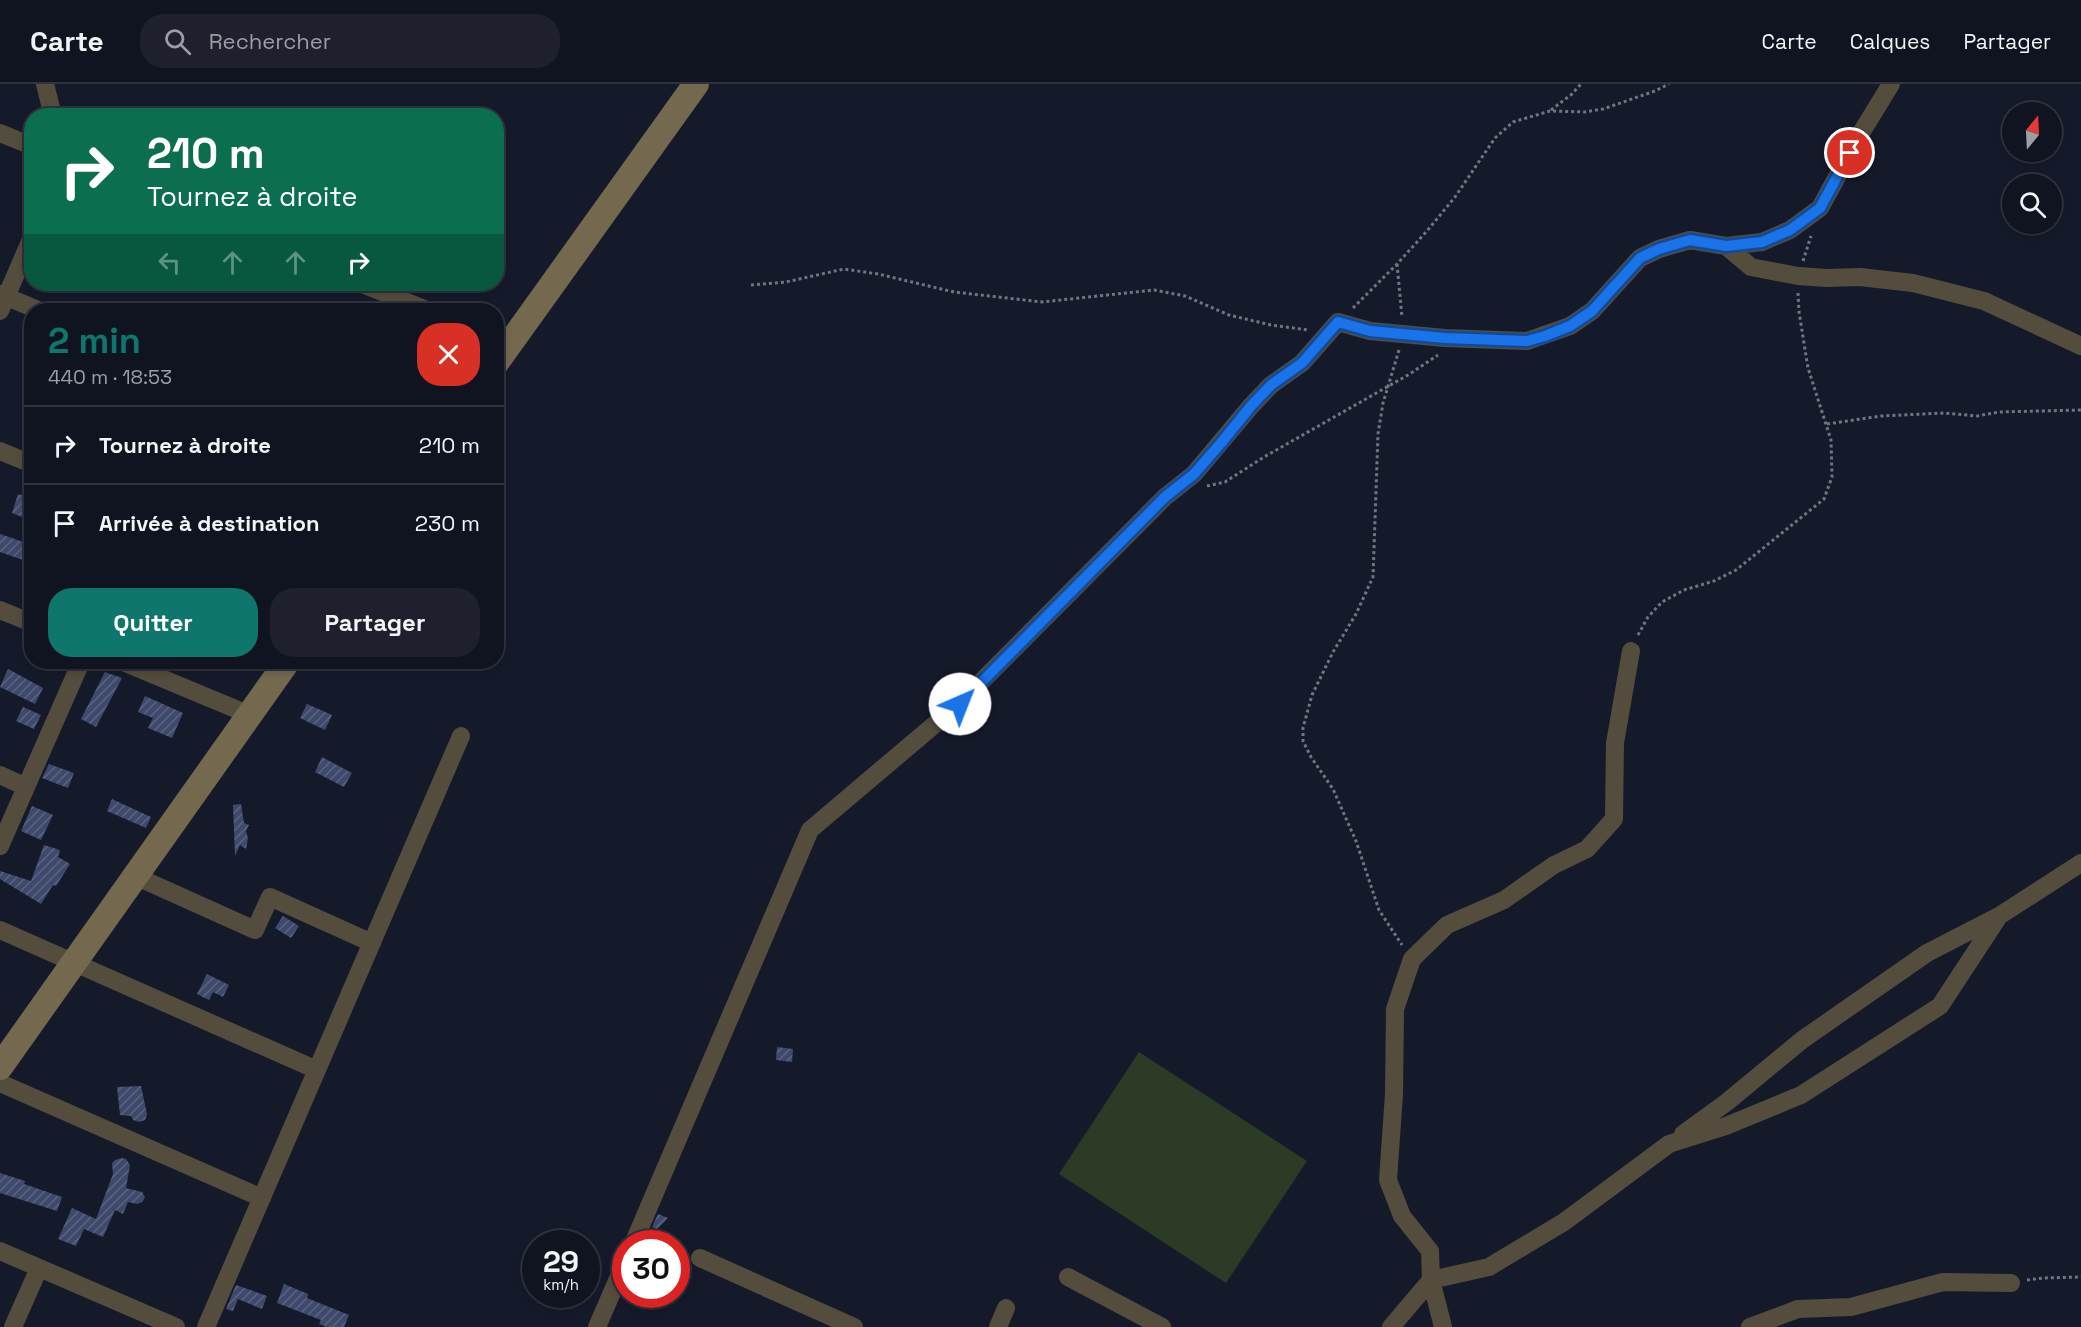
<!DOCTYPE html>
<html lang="fr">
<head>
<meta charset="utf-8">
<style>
  :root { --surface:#101420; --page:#1e212d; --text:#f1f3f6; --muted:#9c9ea5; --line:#30333e; --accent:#0f766e }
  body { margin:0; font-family:"Space Grotesk",sans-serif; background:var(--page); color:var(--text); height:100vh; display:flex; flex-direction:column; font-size:22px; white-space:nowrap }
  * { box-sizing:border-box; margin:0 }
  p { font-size:20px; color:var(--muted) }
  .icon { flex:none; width:33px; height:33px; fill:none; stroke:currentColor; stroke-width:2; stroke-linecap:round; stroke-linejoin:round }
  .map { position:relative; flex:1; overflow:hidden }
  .sheet { position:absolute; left:24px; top:219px; width:480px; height:366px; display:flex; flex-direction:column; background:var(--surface); border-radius:24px; box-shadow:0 3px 9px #0003,0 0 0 2px var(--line) }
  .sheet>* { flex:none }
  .guide { position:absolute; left:24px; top:24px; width:480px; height:183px; border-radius:24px; box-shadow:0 3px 9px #0003,0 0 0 2px var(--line); background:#0b6e4f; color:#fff; overflow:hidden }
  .needle { width:39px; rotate:18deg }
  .buttons { position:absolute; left:2002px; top:18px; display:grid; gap:12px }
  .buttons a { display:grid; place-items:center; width:60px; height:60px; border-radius:50%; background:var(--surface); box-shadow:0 3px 9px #0003,0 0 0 2px var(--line); font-size:30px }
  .speed { position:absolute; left:522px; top:1146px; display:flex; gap:12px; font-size:30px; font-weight:700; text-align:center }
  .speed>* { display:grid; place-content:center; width:78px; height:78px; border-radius:50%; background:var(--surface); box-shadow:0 3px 9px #0003,0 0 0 2px var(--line); line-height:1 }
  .speed small { font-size:15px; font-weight:400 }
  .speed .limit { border:9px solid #d22; background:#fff; color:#111 }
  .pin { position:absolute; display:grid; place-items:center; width:51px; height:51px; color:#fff; margin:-26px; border:3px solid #fff; border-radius:50%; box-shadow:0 2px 6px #0007 }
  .me { position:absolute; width:66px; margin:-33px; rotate:44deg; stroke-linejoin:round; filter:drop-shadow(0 0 4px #0008) }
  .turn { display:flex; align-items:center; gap:21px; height:126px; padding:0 24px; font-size:27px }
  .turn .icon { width:78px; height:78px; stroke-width:2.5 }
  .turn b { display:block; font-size:42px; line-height:51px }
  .lanes { display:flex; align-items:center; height:57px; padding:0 24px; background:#0003; justify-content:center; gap:30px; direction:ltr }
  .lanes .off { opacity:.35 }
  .round { display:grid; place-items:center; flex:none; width:63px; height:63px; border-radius:24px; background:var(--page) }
  .overview { display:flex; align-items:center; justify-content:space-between; height:102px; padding:0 24px }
  h1 { font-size:36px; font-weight:800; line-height:45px; color:var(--accent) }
  .primary-button { display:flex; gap:12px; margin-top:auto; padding:12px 24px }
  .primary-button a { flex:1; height:69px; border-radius:24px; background:var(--accent); color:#fff; font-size:24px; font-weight:800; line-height:69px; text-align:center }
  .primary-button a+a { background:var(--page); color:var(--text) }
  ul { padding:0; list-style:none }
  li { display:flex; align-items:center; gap:18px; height:78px; padding:0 24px; border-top:2px solid var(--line) }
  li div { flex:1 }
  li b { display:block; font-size:22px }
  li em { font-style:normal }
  header { display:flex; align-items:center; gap:36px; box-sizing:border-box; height:84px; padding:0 30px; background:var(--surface); border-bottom:2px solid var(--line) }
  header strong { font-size:28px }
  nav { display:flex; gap:33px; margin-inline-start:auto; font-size:21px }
  .search { width:420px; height:54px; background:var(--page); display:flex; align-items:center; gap:15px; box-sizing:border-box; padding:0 21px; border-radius:24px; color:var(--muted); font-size:22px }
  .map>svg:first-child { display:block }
  .pitch { fill:#2b3b25 }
  .building { fill:url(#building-hatch) }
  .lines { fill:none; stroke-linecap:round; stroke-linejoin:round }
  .path { stroke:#707583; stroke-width:3; stroke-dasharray:3 3; stroke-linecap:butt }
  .street { stroke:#544d3d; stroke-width:18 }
  .secondary { stroke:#74684f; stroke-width:26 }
  .route-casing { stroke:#114b97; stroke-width:15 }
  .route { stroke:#1a73e8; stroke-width:10 }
</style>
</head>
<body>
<header>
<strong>Carte</strong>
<div class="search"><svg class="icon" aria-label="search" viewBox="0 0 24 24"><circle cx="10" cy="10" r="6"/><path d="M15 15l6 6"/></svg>Rechercher</div>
<nav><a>Carte</a><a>Calques</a><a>Partager</a></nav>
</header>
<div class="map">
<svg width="2081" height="1243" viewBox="0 0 2081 1243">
  <defs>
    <pattern id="building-hatch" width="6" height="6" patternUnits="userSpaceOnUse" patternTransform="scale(1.5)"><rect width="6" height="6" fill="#3e496c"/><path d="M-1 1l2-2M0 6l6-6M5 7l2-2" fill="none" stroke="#5a6482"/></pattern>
  </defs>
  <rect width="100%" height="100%" fill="#151a2b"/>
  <!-- pitch -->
  <path class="pitch" d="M1139 968 1307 1077 1226 1199 1059 1090Z"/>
  <!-- building -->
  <path class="building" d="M18 410 32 414V437L12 429Z
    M0 450 32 461V479L0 468Z
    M8 585 43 604 35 620 0 603Z
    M105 588 122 594 96 643 81 635Z
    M145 612 183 629 172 654 148 644 153 634 138 628Z
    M307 620 332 631 325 646 300 634Z
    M23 623 41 631 34 645 16 637Z
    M322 673 352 689 344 703 315 688Z
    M49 680 74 689 68 704 42 694Z
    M112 715 151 733 146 744 107 727Z
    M241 720 244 739 249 741 246 747 248 754 246 765 240 761 235 772 233 721Z
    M32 722 53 731 41 756 21 747Z
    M44 761 60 766 58 773 70 780 56 802 53 801 41 820 0 795V787L31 797Z
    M283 832 299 842 291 854 275 844Z
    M207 890 229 901 223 913 213 908 209 916 197 910Z
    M777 963 793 965 792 978 776 976Z
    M141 1002 147 1030 145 1036 139 1038 133 1036 131 1032 120 1031 117 1003Z
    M122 1074 126 1075 130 1081 126 1104 142 1108 145 1113 142 1118 137 1120 128 1118 123 1130 115 1126 103 1153 84 1145 76 1162 58 1155 72 1124 96 1135 113 1090 112 1079 115 1076Z
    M0 1089 25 1097 24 1100 62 1113 57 1127 0 1109Z
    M658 1130 668 1134 657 1145 652 1143Z
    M284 1200 308 1210 307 1214 349 1231 344 1243H327L319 1240 321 1236 277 1219Z
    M236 1201 267 1212 262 1225 238 1215 233 1227 226 1225Z"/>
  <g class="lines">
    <!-- path -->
    <path class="path" d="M1551 26 1572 10 1581 0
      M1803 177 1811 152
      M1397 180 1402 233
      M751 201 786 198 844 185 878 190 954 208 1042 218 1154 206 1185 212 1229 231 1271 241 1308 246
      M1353 224 1397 180 1427 147 1455 113 1495 54 1513 38 1550 27 1585 28 1603 25 1655 7 1669 0
      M1399 266 1383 319 1378 350 1373 493 1356 530 1333 568 1312 611 1303 644V657L1311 673 1333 705 1356 757 1379 826 1402 861
      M1827 340 1881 332 1944 329 1977 332 1999 328 2081 326
      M1207 402 1225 398 1264 373 1408 291 1438 271
      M1638 551 1648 533 1662 518 1684 506 1714 497 1736 486 1824 415 1832 393 1831 356 1808 284 1799 228 1798 209
      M2027 1196 2043 1194 2081 1193"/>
    <!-- street -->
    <path class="street" d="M45 0 53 32
      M0 49 32 62
      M1726 162 1751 183 1798 192 1827 194 1860 193 1913 199 1984 217 2081 262
      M362 200 427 226
      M0 210 38 226
      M0 227 32 153
      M0 367 32 380
      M0 526 32 539
      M123 578 250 631
      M0 691 26 703
      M0 762 81 578
      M135 792 255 846 270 813 372 859
      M0 846 317 986
      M0 999 262 1114
      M1683 1050 1727 1018 1802 956 1927 869 1997 833
      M633 1160 810 746 960 619 1165 413 1194 390 1251 322 1271 301 1302 279 1338 238 1370 247 1445 254 1527 257 1570 242 1592 227 1640 174 1659 165 1690 156 1726 162 1762 158 1790 146 1820 124 1861 49 1891 0
      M0 1167 176 1243
      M700 1174 854 1243
      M1068 1193 1162 1243
      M13 1243 39 1184
      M206 1243 461 652
      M597 1243 626 1176
      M998 1243 1006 1224
      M1391 1243 1431 1196 1489 1183 1564 1138 1669 1060 1726 1042 1801 1011 1940 922 1999 832 2081 779
      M1443 1243 1431 1196 1430 1167 1402 1132 1388 1096 1394 1010 1395 925 1412 875 1447 841 1504 816 1554 781 1587 765 1614 735 1615 659 1631 567
      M1750 1243 1798 1225 1851 1223 1943 1198 2011 1199"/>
    <!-- secondary -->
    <path class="secondary" d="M496 279 696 0
      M0 983 287 578"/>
  </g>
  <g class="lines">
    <!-- route casing -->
    <g class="route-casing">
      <path id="route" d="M960 620 1165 413 1194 390 1221 359 1251 322 1271 301 1302 279 1338 238 1370 247 1445 254 1527 257 1545 252 1570 242 1592 227 1640 174 1659 165 1690 156 1726 162 1762 158 1790 146 1820 124 1850 69"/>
    </g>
    <!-- route -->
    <use href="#route" class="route"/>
  </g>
</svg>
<div class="buttons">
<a><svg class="needle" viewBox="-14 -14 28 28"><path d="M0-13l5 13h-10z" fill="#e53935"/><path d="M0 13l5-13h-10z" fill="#9c9ea5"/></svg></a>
<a><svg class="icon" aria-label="search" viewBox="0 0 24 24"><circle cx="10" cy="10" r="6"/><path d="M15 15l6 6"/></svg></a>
</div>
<div class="speed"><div>29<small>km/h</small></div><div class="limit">30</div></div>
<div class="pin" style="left:1850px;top:69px;background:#d93025"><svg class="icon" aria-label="arrive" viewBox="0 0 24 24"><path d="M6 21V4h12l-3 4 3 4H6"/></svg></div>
<svg class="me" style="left:960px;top:620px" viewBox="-20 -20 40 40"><circle r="19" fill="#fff"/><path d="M0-13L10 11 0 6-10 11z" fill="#1a73e8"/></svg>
<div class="guide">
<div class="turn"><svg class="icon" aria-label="right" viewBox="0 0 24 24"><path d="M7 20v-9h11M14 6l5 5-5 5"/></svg><div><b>210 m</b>Tournez à droite</div></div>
<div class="lanes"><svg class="icon off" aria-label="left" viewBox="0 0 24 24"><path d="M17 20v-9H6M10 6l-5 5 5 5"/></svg><svg class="icon off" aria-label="ahead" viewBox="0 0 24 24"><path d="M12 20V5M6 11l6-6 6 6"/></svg><svg class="icon off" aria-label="ahead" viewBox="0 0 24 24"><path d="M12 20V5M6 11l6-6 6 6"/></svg><svg class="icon" aria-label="right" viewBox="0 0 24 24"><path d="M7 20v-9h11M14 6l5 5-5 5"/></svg></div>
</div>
<section class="sheet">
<div class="overview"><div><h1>2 min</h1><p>440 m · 18:53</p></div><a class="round" style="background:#d93025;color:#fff"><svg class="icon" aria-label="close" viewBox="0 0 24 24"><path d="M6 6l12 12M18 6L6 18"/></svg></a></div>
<ul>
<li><svg class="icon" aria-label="right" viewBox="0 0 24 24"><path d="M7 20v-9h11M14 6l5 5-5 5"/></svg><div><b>Tournez à droite</b></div><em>210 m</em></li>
<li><svg class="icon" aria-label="arrive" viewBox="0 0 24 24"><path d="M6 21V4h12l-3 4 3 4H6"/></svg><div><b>Arrivée à destination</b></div><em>230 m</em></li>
</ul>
<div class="primary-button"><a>Quitter</a><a>Partager</a></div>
</section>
</div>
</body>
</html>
